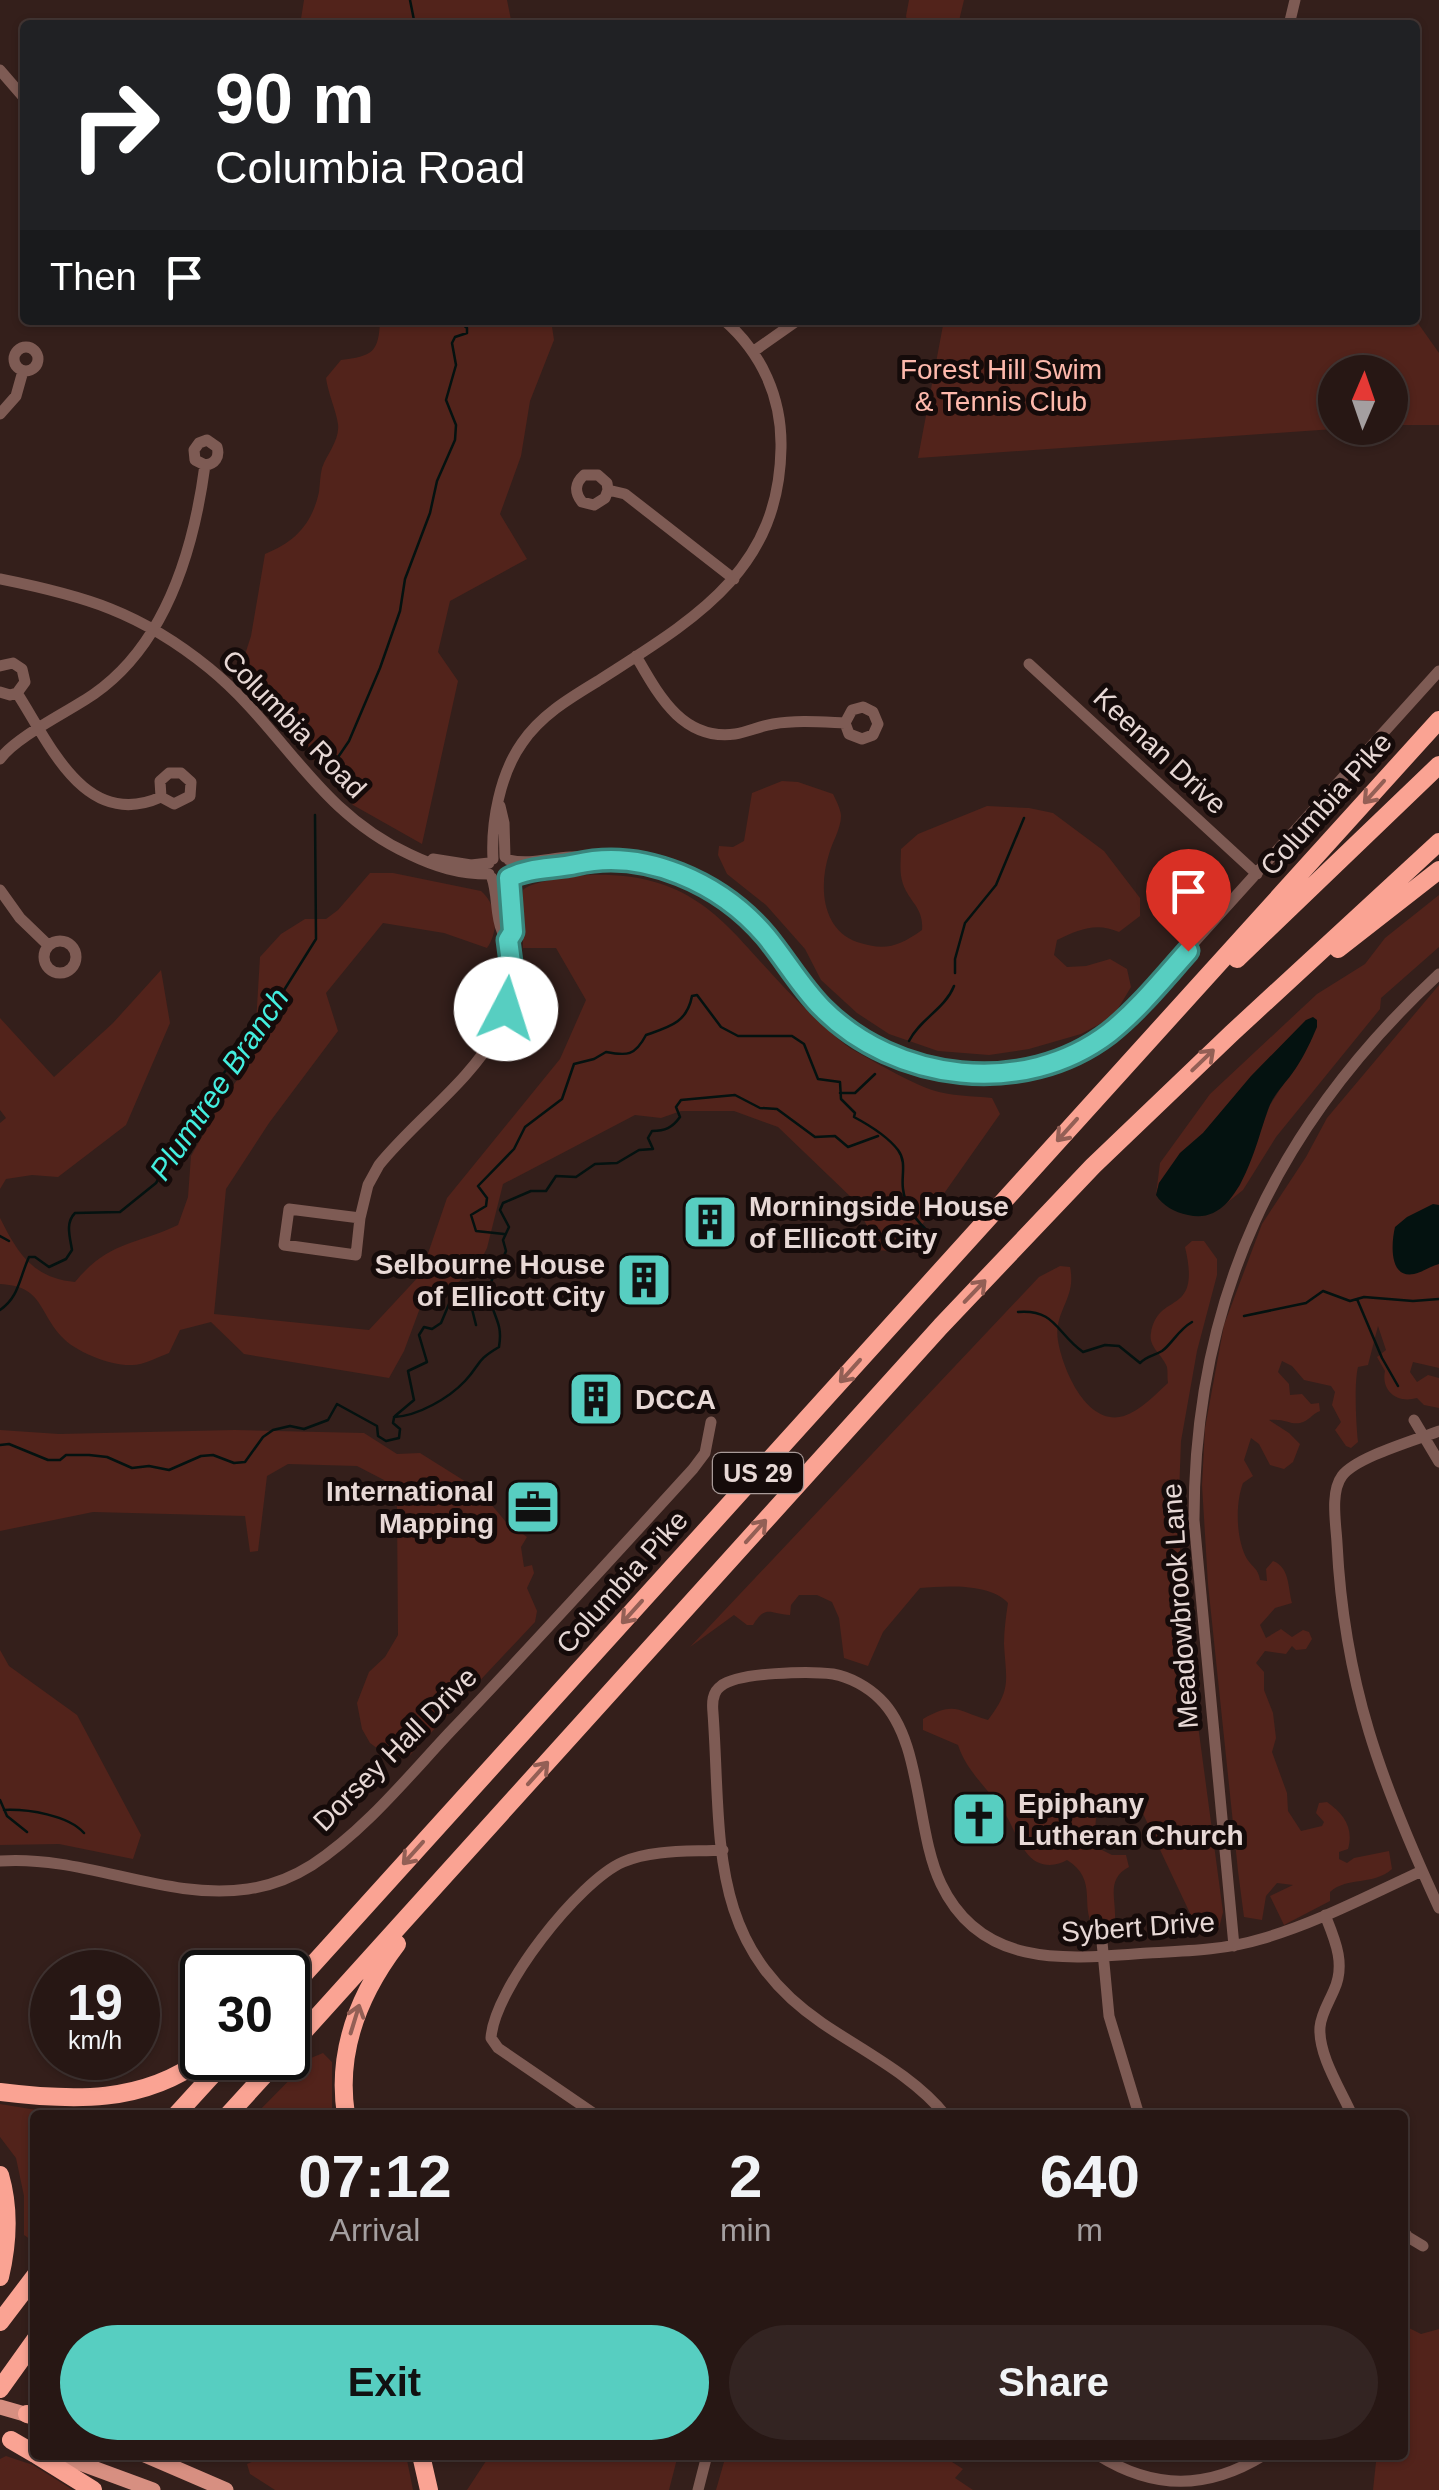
<!DOCTYPE html>
<html lang="en">
<head>
<meta charset="utf-8">
<style>
  :root { --surface:#271714; --page:#332422; --text:#f1f3f6; --muted:#a49fa0; --line:#433634; --accent:#57cec1 }
  body { margin:0; font-family:Helvetica,sans-serif; background:var(--page); color:var(--text); height:100vh; display:flex; flex-direction:column; font-size:38px; white-space:nowrap }
  * { box-sizing:border-box; margin:0 }
  p { font-size:32px; color:var(--muted) }
  .icon { flex:none; width:55px; height:55px; fill:none; stroke:currentColor; stroke-width:2; stroke-linecap:round; stroke-linejoin:round }
  .map { position:relative; flex:1; overflow:hidden }
  .drawer { position:absolute; left:30px; top:2110px; width:1378px; height:350px; display:flex; flex-direction:column; background:var(--surface); border-radius:10px; box-shadow:0 2px 8px #0004,0 0 0 2px var(--line) }
  .drawer>* { flex:none }
  .banner { position:absolute; left:20px; top:20px; width:1400px; height:305px; border-radius:10px; box-shadow:0 2px 8px #0004,0 0 0 2px var(--line); background:#202124; color:#fff; overflow:hidden }
  .needle { width:65px; rotate:2deg }
  .controls { position:absolute; left:1318px; top:355px; display:grid; gap:20px }
  .controls a { display:grid; place-items:center; width:90px; height:90px; border-radius:50%; background:var(--surface); box-shadow:0 2px 8px #0004,0 0 0 2px var(--line); font-size:50px }
  .speed { position:absolute; left:30px; top:1950px; display:flex; gap:20px; font-size:50px; font-weight:700; text-align:center }
  .speed>* { display:grid; place-content:center; width:130px; height:130px; border-radius:50%; background:var(--surface); box-shadow:0 2px 8px #0004,0 0 0 2px var(--line); line-height:1 }
  .speed small { font-size:25px; font-weight:400 }
  .speed .limit { border:5px solid #111; border-radius:15px; background:#fff; color:#111 }
  .pin { position:absolute; display:grid; place-items:center; width:85px; height:85px; color:#fff; margin:-102px -42px; border-radius:50% 50% 50% 0; rotate:-45deg; box-shadow:0 0 10px #0007 }
  .pin .icon { rotate:45deg }
  .me { position:absolute; width:110px; margin:-55px; rotate:5deg; stroke-linejoin:round; filter:drop-shadow(0 0 8px #0008) }
  .turn { display:flex; align-items:center; gap:35px; height:210px; padding:0 30px; font-size:45px }
  .turn .icon { width:130px; height:130px; stroke-width:2.5 }
  .turn b { display:block; font-size:70px; line-height:85px }
  .then { display:flex; align-items:center; height:95px; padding:0 30px; background:#0003; gap:20px; font-size:38px }
  .eta { display:flex; justify-content:space-evenly; align-items:center; height:170px; text-align:center }
  .eta b { font-size:60px; font-weight:700; line-height:70px }
  .cta { display:flex; gap:20px; margin-top:auto; padding:20px 30px }
  .cta a { flex:1; height:115px; border-radius:60px; background:var(--accent); color:#111; font-size:40px; font-weight:700; line-height:115px; text-align:center }
  .cta a+a { background:var(--page); color:var(--text) }
  .map>svg:first-child { display:block }
  .green { fill:#52231b }
  .water { fill:#041210 }
  .lines { fill:none; stroke-linecap:round; stroke-linejoin:round }
  .stream { stroke:#041210; stroke-width:2.5 }
  .minor { stroke:#7e5b54; stroke-width:11 }
  .major { stroke:#d78f81; stroke-width:15 }
  .highway { stroke:#faa393; stroke-width:18 }
  .oneway { stroke:#935f55 }
  .route-casing { stroke:#39867d; stroke-width:25 }
  .route { stroke:#57cec1; stroke-width:18 }
  .labels { text-anchor:middle; dominant-baseline:central; stroke-width:10; stroke-linejoin:round; paint-order:stroke }
  .shield { fill:#150b0a; stroke:#a89a98; stroke-width:2.5 }
  .shield-label { font-size:25px; font-weight:bold; fill:#e7d8d5 }
  .park-label { font-size:28px; fill:#feb9ac; stroke:#150b0a }
  .street-label { font-size:28px; fill:#e7d8d5; stroke:#150b0a }
  .poi-label { font-size:28px; font-weight:bold; fill:#e7d8d5; stroke:#150b0a; text-anchor:start }
  .water-label { font-size:30px; font-style:italic; fill:#43eedf; stroke:#150b0a }
</style>
</head>
<body>
<div class="map">
<svg width="1439" height="2490" viewBox="0 0 1439 2490">
  <rect width="100%" height="100%" fill="#341f1b"/>
  <!-- green -->
  <path class="green" d="M304 0H507L512 25H300Z
    M909 0H964L958 25H908L906 16Z
    M1415 319 1439 353V425H1390V372H1335V428H1348L918 458 944 320Z
    M380 320H551L554 340 530 401 521 456 500 514 527 559 450 601 438 652 458 681 422 844 353 805 239 673 251 636 265 554C295 542 312 524 319 492 320 484 320 476 322 468 327 454 340 440 338 424 336 410 328 393 326 378L341 360C372 356 379 353 380 320Z
    M782 781 798 782 833 794C836 800 841 810 841 816 841 828 832 843 829 854 819 885 821 929 857 942 885 951 898 947 922 930 924 908 910 903 903 884 899 873 901 860 901 849L918 834 987 806 1029 808 1053 813 1104 851 1140 898V916L1119 932C1097 922 1079 929 1057 940L1054 955 1067 967 1086 966 1110 959 1127 969 1131 987 1113 1017 1081 1034 1029 1049 989 1055 938 1051 889 1034 857 1013 821 980 805 949 766 905 727 874 718 855 719 846 733 847 744 841 752 793Z
    M370 873H393L481 891C498 906 499 931 487 948L444 933 383 923 326 993 338 1031 269 1123 226 1189 214 1314 369 1330 421 1274 447 1198 560 1059 586 1000 556 948H523V890C532 881 573 876 588 875 715 871 733 946 816 1018 827 1028 838 1040 850 1048 873 1061 907 1081 932 1090 950 1096 973 1096 992 1098L1000 1114 914 1236 890 1251 873 1250V1238L854 1200 778 1127 734 1111H681L661 1118 635 1115 503 1184 487 1248 476 1270 420 1308 404 1351 389 1378 244 1354 211 1322 180 1330 169 1353C158 1357 144 1365 132 1365 111 1366 75 1352 61 1336 38 1310 42 1286 0 1284V1218C18 1254 33 1278 75 1282 110 1240 134 1246 178 1225L188 1197 191 1156 220 1104 254 1056 260 957 281 934 305 919H326L338 910Z
    M1439 895V947L1381 998 1380 1009 1276 1137 1243 1190 1218 1210 1240 1185 1270 1105 1311 1041 1306 1020 1252 1076 1203 1133 1180 1153 1159 1183 1156 1195 1160 1163 1210 1094 1317 994 1365 964 1385 938Z
    M161 970 170 1023 126 1125 58 1177 32 1175 6 1179 0 1189V1123L6 1118 0 1110V1018L54 1077 113 1023Z
    M1439 985V1368L1413 1362 1410 1372 1417 1382 1428 1375 1439 1378V1408L1424 1405 1417 1398C1396 1404 1381 1390 1385 1371L1377 1357 1386 1350 1378 1326 1368 1365 1358 1367C1354 1384 1356 1423 1358 1442L1351 1448 1346 1446 1335 1430 1341 1422 1332 1405 1335 1392 1331 1386 1304 1380 1292 1366 1282 1361 1278 1372 1289 1384 1290 1395 1302 1394 1311 1404 1319 1403 1320 1411C1312 1414 1309 1421 1300 1423 1291 1425 1284 1418 1269 1420L1289 1433 1300 1444 1293 1462 1284 1469 1270 1465 1259 1444 1251 1438 1244 1460 1253 1476 1243 1483C1235 1504 1236 1540 1247 1559 1253 1568 1258 1568 1260 1580L1267 1581 1266 1569 1273 1561C1290 1567 1288 1589 1292 1603L1275 1608 1260 1625 1266 1638 1281 1629 1292 1637 1303 1630 1309 1632 1312 1639 1306 1649 1296 1650 1292 1646 1286 1654 1265 1651 1256 1663 1264 1672V1690L1273 1713 1276 1738 1272 1752 1287 1793 1288 1811 1301 1831 1322 1826 1324 1822 1316 1813 1319 1803 1327 1802C1344 1814 1354 1828 1348 1849L1339 1852V1859L1347 1863 1354 1858 1389 1851 1392 1869C1373 1886 1348 1876 1330 1892V1901L1284 1925 1270 1896 1293 1885 1277 1883 1266 1896 1262 1920 1244 1917 1238 1871 1208 1584 1202 1485 1205 1428 1224 1325 1262 1224 1306 1157 1327 1118Z
    M1192 1241H1204L1217 1259V1275L1197 1351 1181 1441 1178 1521 1187 1643 1223 1912 1219 1928 1208 1933 1196 1926 1137 1801 1110 1793 1097 1800 1095 1834 1100 1849 1112 1855H1126L1129 1867C1106 1879 1116 1898 1115 1919L1108 1926 1094 1927C1079 1906 1099 1880 1067 1860 1059 1865 1047 1867 1037 1862 1022 1854 1015 1831 1007 1817 992 1792 967 1773 958 1745L923 1730V1719C956 1700 958 1712 988 1720 1012 1689 1006 1680 1004 1644 1004 1630 1006 1616 1008 1603 990 1583 946 1586 920 1588L883 1632 868 1666 844 1658 839 1618 832 1602 817 1595H799L791 1605 790 1615C770 1614 766 1604 753 1625H747L734 1615 690 1647 1039 1277 1060 1266 1070 1267C1077 1299 1053 1311 1058 1341 1063 1370 1087 1427 1124 1416 1140 1411 1156 1394 1168 1383 1167 1378 1168 1372 1167 1367 1163 1355 1148 1347 1151 1333 1158 1290 1202 1318 1185 1247Z
    M0 1430 59 1434 235 1430 364 1433 397 1454 420 1453 479 1490 506 1522 527 1537 521 1547 524 1567 532 1565 534 1573 527 1588 537 1611 535 1622 410 1755 393 1760 370 1743 362 1729 357 1703 369 1672 385 1657 398 1635 397 1507 384 1480 357 1466 288 1464 267 1476 258 1551 250 1552 245 1516 93 1512 0 1531Z
    M0 1650 9 1666 77 1715 141 1835 133 1859 59 1844 0 1845Z
    M323 2053 332 2062V2115H255L311 2058Z
    M0 2104 67 2115H35L34 2242 24 2235V2196L16 2158 0 2137Z
    M1403 2325 1421 2334 1439 2329V2490H1373L1376 2462 1385 2455H1402Z
    M267 2455H406L413 2490H275L250 2474 247 2464Z
    M485 2455H678L669 2490H467L486 2461Z
    M726 2455H941L963 2469 955 2478 973 2490H716Z
    M6 2456 33 2465 73 2490H0V2459Z"/>
  <!-- water -->
  <path class="water" d="M1313 1017 1317 1020V1027C1311 1041 1304 1056 1296 1068 1287 1082 1275 1092 1269 1107 1256 1141 1240 1228 1188 1215 1174 1212 1163 1206 1156 1195L1159 1183 1180 1153 1203 1133 1251 1076 1306 1020Z
    M1433 1204 1439 1205V1264C1431 1266 1423 1272 1414 1274 1389 1279 1391 1244 1395 1227L1407 1217Z"/>
  <g class="lines">
    <!-- stream -->
    <path class="stream" d="M410 0 415 25
      M330 769 349 741 380 668 400 611 405 579 430 513 437 481 455 440 456 425 446 400 456 365 452 343 455 337 467 333V328L457 320
      M955 973V959L965 923 996 885 1024 818
      M909 1041C920 1019 945 1009 954 986
      M840 1093H855L875 1074
      M504 1234 476 1231 471 1215 486 1206 487 1198 478 1186 514 1149 525 1127 562 1099 574 1064 594 1059 606 1052C627 1056 635 1056 646 1035 669 1027 687 1023 692 996L697 995 721 1027 738 1036H792L804 1044 818 1079 840 1082 841 1099 855 1113 854 1117C869 1125 888 1137 898 1150 907 1162 901 1176 903 1189 905 1208 918 1223 932 1235
      M0 1236 9 1241
      M1357 1299 1382 1358 1398 1386
      M0 1310C19 1297 19 1279 29 1257H35L49 1267 66 1259 72 1250C70 1237 65 1223 75 1213L120 1212 156 1183 217 1082 271 1011 316 939 315 815
      M1018 1312C1056 1309 1056 1333 1083 1352L1105 1345 1119 1346 1140 1363C1147 1356 1153 1356 1162 1351 1172 1344 1178 1330 1192 1322
      M1244 1316 1306 1303 1323 1291 1350 1301 1364 1297 1413 1301 1439 1299
      M395 1416 414 1400 408 1371 427 1362 419 1335 424 1327 432 1329 441 1323 452 1297 468 1293 476 1325
      M394 1417C418 1416 449 1398 465 1381 481 1364 475 1361 499 1347 503 1323 494 1319 490 1298 486 1282 501 1265 506 1251L503 1240 509 1227 500 1210 503 1203 531 1191H546L556 1176 576 1177 595 1164 617 1163 639 1150 653 1149 648 1138 652 1131C665 1131 672 1128 680 1117L676 1107 681 1100 735 1095 760 1108 777 1109 815 1137 835 1136 848 1147 878 1136
      M0 1445 9 1444 48 1460H60L66 1455H89L107 1457 132 1468 149 1466 169 1470 201 1456 213 1455 234 1463 245 1462 263 1437 273 1430 290 1426 304 1429 328 1420 337 1404 377 1426 378 1436 386 1441 399 1438 400 1429 393 1423 394 1418
      M0 1800 7 1816 27 1832
      M4 1810C28 1809 68 1815 84 1833"/>
    <!-- minor -->
    <path class="minor" d="M1289 25 1295 0
      M0 70 25 99
      M14 359a12 12 0 1 1 24 0a12 12 0 1 1-24 0Z
      M754 351 798 320
      M0 414 16 396 23 371
      M608 490 605 498 594 505 582 502C574 492 575 483 584 475H598L607 483 608 490 625 494 734 579
      M0 579C85 596 140 612 209 668 284 729 316 811 409 854 436 867 459 874 489 874
      M636 656C658 694 682 741 735 734 748 732 760 726 773 724 797 720 821 722 845 723L849 734 862 739 873 735 878 724 873 712 863 707 852 710 845 723
      M1029 664 1257 874
      M0 666 13 663 22 669 25 682 17 693
      M0 692 10 695 17 693
      M17 693C50 744 85 831 161 797L174 804 190 796 191 782 181 773H169L160 781 161 797
      M0 759C17 736 68 712 94 694 167 643 194 548 205 465L195 460 194 450 199 443 207 440 217 447C220 457 215 464 205 465
      M500 806 504 823 505 857
      M433 859 471 865 489 863
      M493 859C491 822 500 774 522 743 541 715 570 698 598 681 691 621 779 573 781 448 782 398 762 353 724 320
      M509 860C530 865 549 858 570 857 609 855 653 862 689 879 755 909 774 956 819 1005 899 1092 1037 1095 1124 1020L1439 671
      M511 876 551 867
      M0 890 20 918 48 945
      M508 940 513 933 509 878
      M44 957a16 16 0 1 1 32 0a16 16 0 1 1-32 0Z
      M360 1218 356 1255 284 1245 289 1209 360 1218 368 1185 379 1165C434 1096 545 1035 502 931 495 915 498 895 492 878
      M1414 1420 1439 1462
      M1439 1431C1416 1440 1356 1457 1342 1476 1330 1492 1336 1524 1337 1543 1344 1684 1381 1782 1439 1908
      M0 1861C86 1855 165 1901 248 1889 270 1886 293 1877 312 1865 364 1831 407 1778 449 1733 532 1646 612 1558 693 1469L705 1453 711 1422
      M1325 1915C1335 1940 1346 1964 1334 1990 1329 2002 1321 2014 1320 2027 1318 2055 1341 2090 1352 2115
      M1102 1942 1109 2016 1139 2115
      M1234 1946 1194 1520C1194 1298 1276 1125 1439 974
      M596 2115 498 2048 491 2038C494 1989 579 1881 623 1862 653 1849 691 1852 723 1850
      M945 2115C914 2076 863 2051 822 2023 706 1944 722 1839 713 1713 712 1703 712 1692 721 1686 738 1672 811 1671 833 1674 850 1677 868 1687 880 1699 923 1741 915 1830 941 1884 982 1970 1069 1959 1148 1953 1186 1951 1225 1950 1261 1939 1317 1923 1369 1895 1422 1871
      M1402 2229 1408 2237 1423 2246
      M1098 2455C1154 2490 1207 2490 1264 2455
      M698 2490 707 2455"/>
    <!-- major -->
    <path class="major" d="M0 2407 35 2417
      M58 2455 153 2490
      M145 2455 226 2490"/>
    <!-- highway -->
    <path class="highway" d="M1338 949 1439 870
      M1237 959 1439 765
      M288 1992 1439 720
      M288 2049 941 1326 1093 1166 1232 1033 1439 842
      M0 2092C72 2101 143 2104 204 2058
      M176 2115 228 2058
      M228 2115 280 2058
      M346 2115C336 2051 359 1994 397 1944
      M0 2175C10 2209 8 2243 0 2277
      M0 2322 35 2276
      M0 2389 35 2340
      M27 2414 35 2416
      M11 2440 35 2454
      M37 2455 93 2490
      M421 2455 429 2490"/>
  </g>
  <!-- one-way arrows -->
  <defs><path id="oneway-shaft" d="M-6 0H5M1.5-3L5.5 0L1.5 3" fill="none" stroke-width="1.6" stroke-linecap="round" stroke-linejoin="round" transform="scale(2.5)"/></defs>
  <g class="oneway">
    <use href="#oneway-shaft" transform="translate(1374 792) rotate(132)"/>
    <use href="#oneway-shaft" transform="translate(1203 1060) rotate(-44)"/>
    <use href="#oneway-shaft" transform="translate(1067 1130) rotate(132)"/>
    <use href="#oneway-shaft" transform="translate(975 1291) rotate(-46)"/>
    <use href="#oneway-shaft" transform="translate(850 1371) rotate(132)"/>
    <use href="#oneway-shaft" transform="translate(756 1531) rotate(-48)"/>
    <use href="#oneway-shaft" transform="translate(632 1612) rotate(132)"/>
    <use href="#oneway-shaft" transform="translate(538 1773) rotate(-48)"/>
    <use href="#oneway-shaft" transform="translate(413 1853) rotate(132)"/>
    <use href="#oneway-shaft" transform="translate(355 2019) rotate(-73)"/>
  </g>
  <g class="lines">
    <!-- route casing -->
    <g class="route-casing">
      <path id="route" d="M506 1009 512 970 508 940 513 932 509 878C529 867 554 869 576 864 644 848 721 883 766 936 785 959 801 987 822 1008 895 1082 1024 1098 1109 1033 1138 1010 1163 979 1188 951"/>
    </g>
    <!-- route -->
    <use href="#route" class="route"/>
  </g>
  <!-- icons -->
  <defs>
    <g id="building-square" transform="scale(2.875)"><rect x="-9" y="-9" width="18" height="18" rx="4" fill="#57cec1" stroke="#150b0a"/><path d="M-4-6H4V6H1V3H-1V6H-4ZM-2.5-4.3h1.7v1.8h-1.7ZM.8-4.3h1.7v1.8H.8ZM-2.5-1h1.7V.8h-1.7ZM.8-1h1.7V.8H.8Z" fill="#111"/></g>
    <g id="office-square" transform="scale(2.875)"><rect x="-9" y="-9" width="18" height="18" rx="4" fill="#57cec1" stroke="#150b0a"/><path d="M-6-3h4V-5.5h4V-3h4V5H-6ZM-1-4.5V-3h2v-1.5ZM-6 0V1H6V0Z" fill="#111"/></g>
    <g id="church-square" transform="scale(2.875)"><rect x="-9" y="-9" width="18" height="18" rx="4" fill="#57cec1" stroke="#150b0a"/><path d="M-1.2-6h2.4v3.5h3.3v2.4h-3.3V6h-2.4V-.1h-3.3v-2.4h3.3Z" fill="#111"/></g>
  </defs>
  <g fill-rule="evenodd">
    <use href="#building-square" x="710" y="1222"/>
    <use href="#building-square" x="644" y="1280"/>
    <use href="#building-square" x="596" y="1399"/>
    <use href="#office-square" x="533" y="1507"/>
    <use href="#church-square" x="979" y="1819"/>
  </g>
  <g class="labels">
    <!-- shield labels -->
    <rect class="shield" x="713" y="1453" width="90" height="40" rx="8"/>
    <g class="shield-label">
      <text x="758" y="1473">US 29</text>
    </g>
    <!-- park labels -->
    <g class="park-label">
      <text x="1001" y="369">Forest Hill Swim<tspan x="1001" dy="32">&amp; Tennis Club</tspan></text>
    </g>
    <!-- street labels -->
    <g class="street-label">
      <text transform="translate(294 724) rotate(46)">Columbia Road</text>
      <text transform="translate(1160 751) rotate(43)">Keenan Drive</text>
      <text transform="translate(1326 804) rotate(-48)">Columbia Pike</text>
      <text transform="translate(622 1582) rotate(-48)">Columbia Pike</text>
      <text transform="translate(1180 1606) rotate(-94)">Meadowbrook Lane</text>
      <text transform="translate(395 1749) rotate(-45)">Dorsey Hall Drive</text>
      <text transform="translate(1138 1927) rotate(-4)">Sybert Drive</text>
    </g>
    <!-- poi labels -->
    <g class="poi-label">
      <text x="749" y="1206">Morningside House<tspan x="749" dy="32">of Ellicott City</tspan></text>
      <text x="605" y="1264" text-anchor="end">Selbourne House<tspan x="605" dy="32">of Ellicott City</tspan></text>
      <text x="635" y="1399">DCCA</text>
      <text x="494" y="1491" text-anchor="end">International<tspan x="494" dy="32">Mapping</tspan></text>
      <text x="1018" y="1803">Epiphany<tspan x="1018" dy="32">Lutheran Church</tspan></text>
    </g>
    <!-- water labels -->
    <g class="water-label">
      <text transform="translate(219 1084) rotate(-56)">Plumtree Branch</text>
    </g>
  </g>
</svg>
<div class="controls">
<a><svg class="needle" viewBox="-14 -14 28 28"><path d="M0-13l5 13h-10z" fill="#e53935"/><path d="M0 13l5-13h-10z" fill="#a49fa0"/></svg></a>
</div>
<div class="speed"><div>19<small>km/h</small></div><div class="limit">30</div></div>
<div class="pin" style="left:1188px;top:951px;background:#d93025"><svg class="icon" aria-label="arrive" viewBox="0 0 24 24"><path d="M6 21V4h12l-3 4 3 4H6"/></svg></div>
<svg class="me" style="left:506px;top:1009px" viewBox="-20 -20 40 40"><circle r="19" fill="#fff"/><path d="M0-13L10 11 0 6-10 11z" fill="#57cec1"/></svg>
<div class="banner">
<div class="turn"><svg class="icon" aria-label="right" viewBox="0 0 24 24"><path d="M7 20v-9h11M14 6l5 5-5 5"/></svg><div><b>90 m</b>Columbia Road</div></div>
<div class="then">Then<svg class="icon" aria-label="arrive" viewBox="0 0 24 24"><path d="M6 21V4h12l-3 4 3 4H6"/></svg></div>
</div>
<section class="drawer">
<div class="eta">
<div><b>07:12</b><p>Arrival</p></div>
<div><b>2</b><p>min</p></div>
<div><b>640</b><p>m</p></div>
</div>
<div class="cta"><a>Exit</a><a>Share</a></div>
</section>
</div>
</body>
</html>
